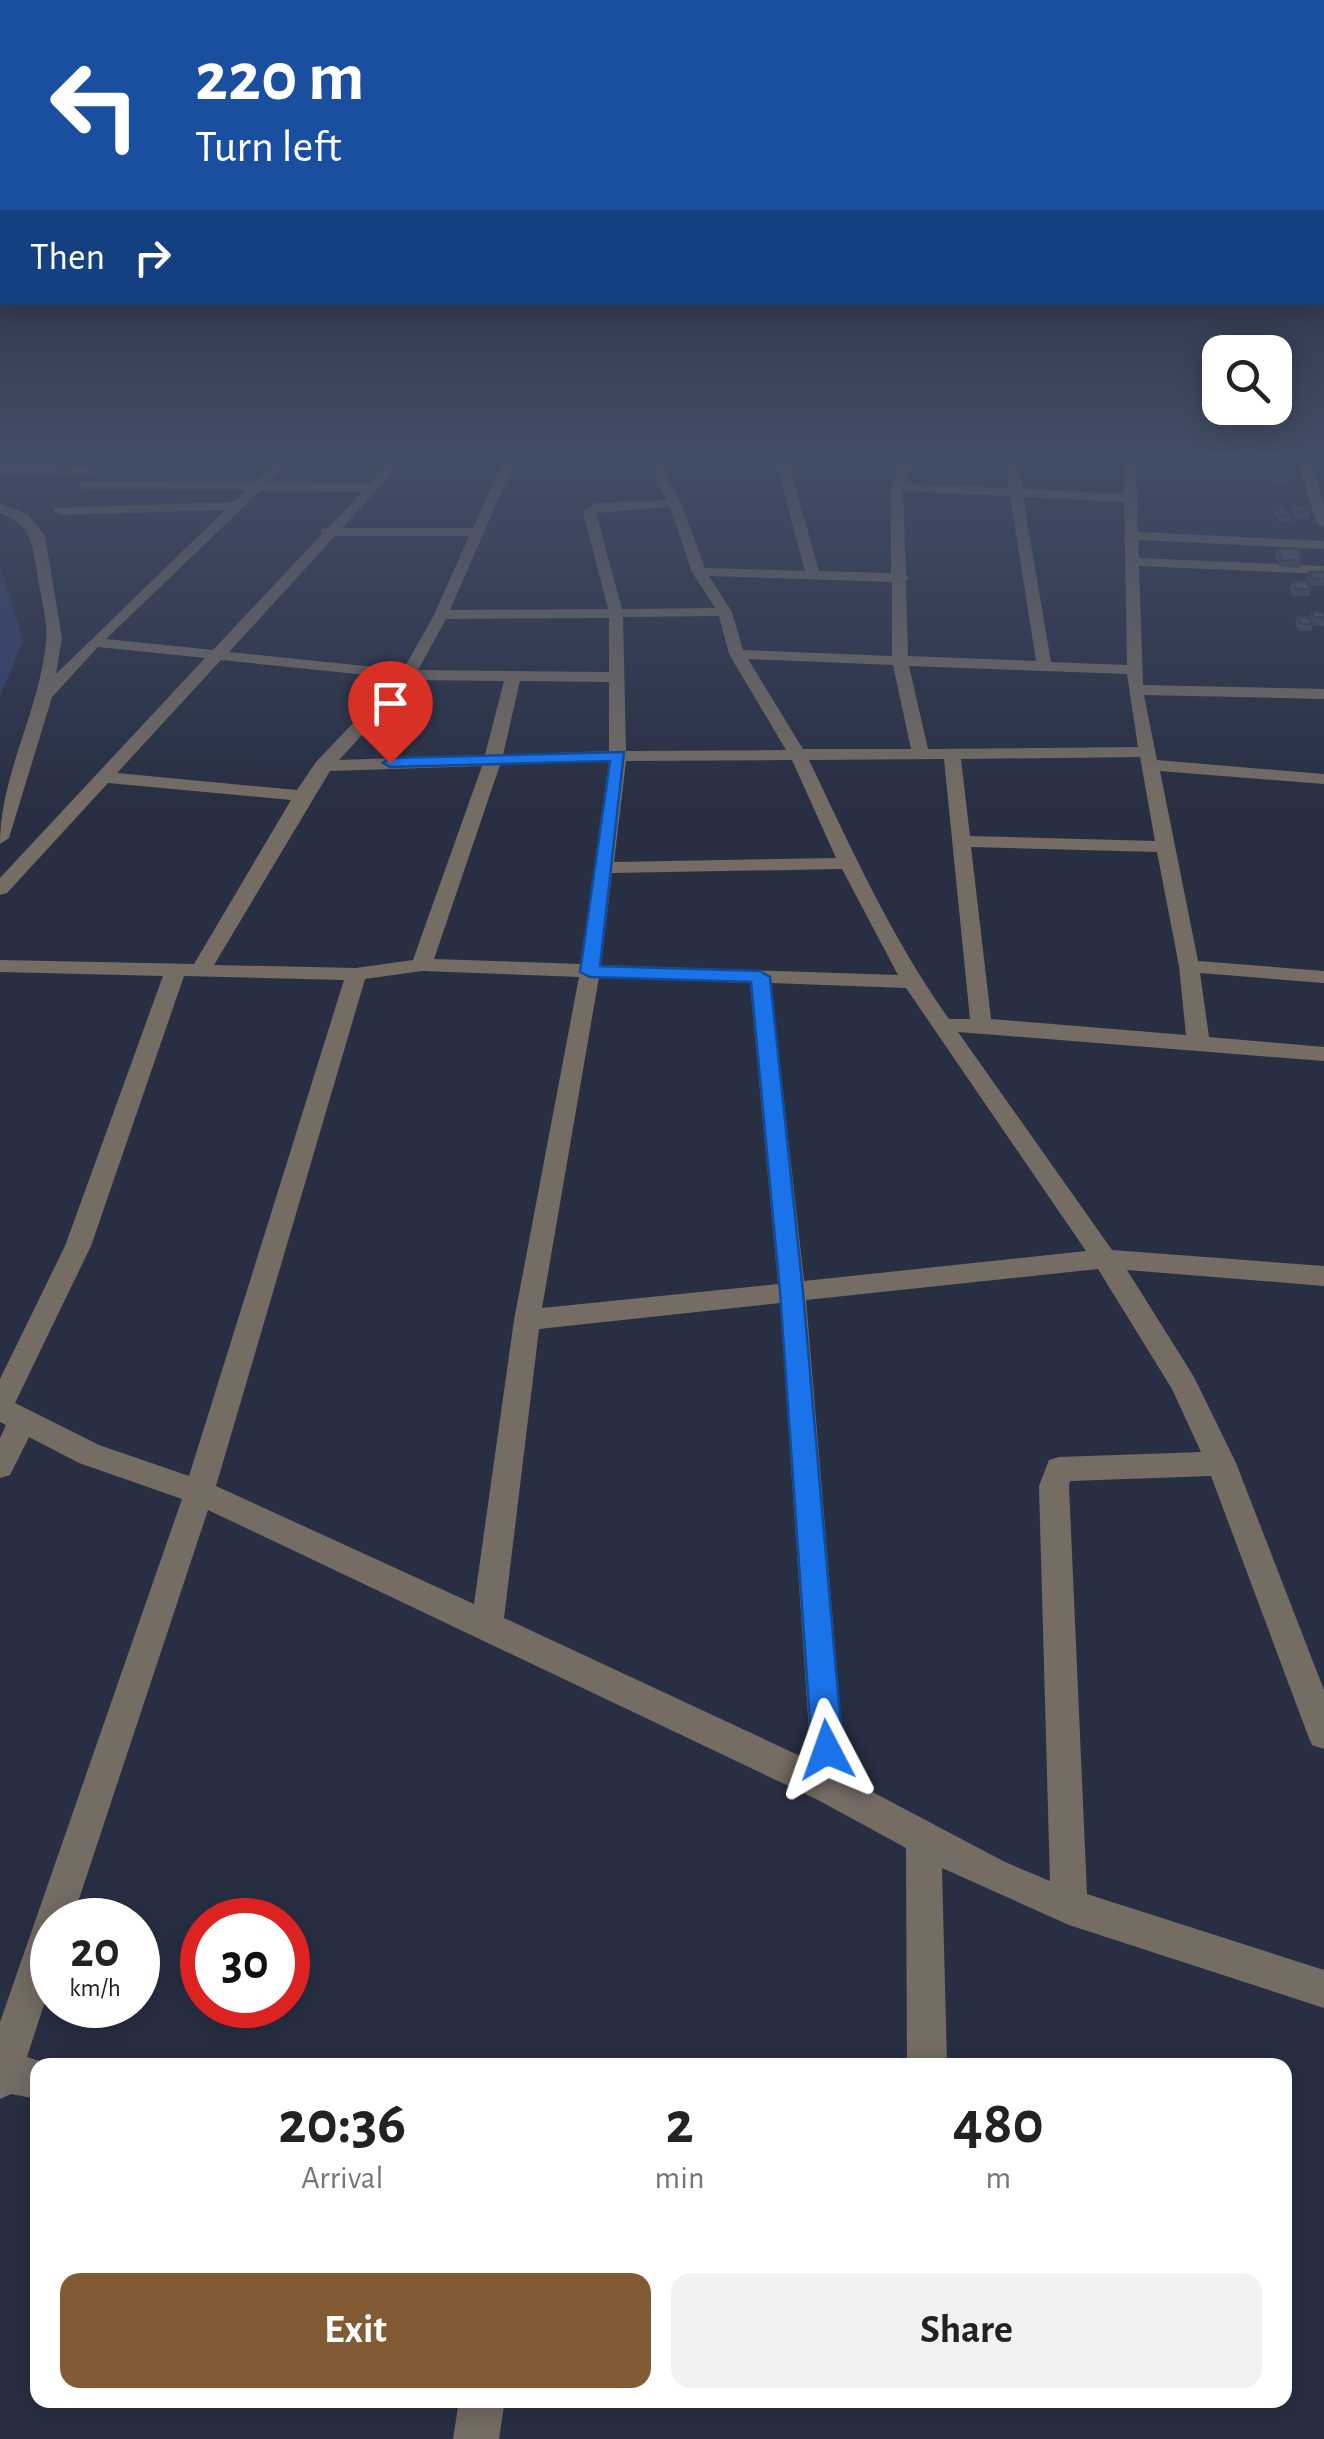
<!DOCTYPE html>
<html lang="en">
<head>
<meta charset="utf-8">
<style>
  :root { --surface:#fff; --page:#f2f2f2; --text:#222; --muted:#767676; --accent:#825b34 }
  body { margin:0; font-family:"Alegreya Sans",sans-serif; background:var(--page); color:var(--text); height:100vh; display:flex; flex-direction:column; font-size:38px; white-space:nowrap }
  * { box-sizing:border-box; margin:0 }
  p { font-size:32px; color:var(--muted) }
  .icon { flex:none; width:55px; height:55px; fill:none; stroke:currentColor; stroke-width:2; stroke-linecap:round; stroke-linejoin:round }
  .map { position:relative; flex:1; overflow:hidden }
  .side { position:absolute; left:30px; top:2058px; width:1262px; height:350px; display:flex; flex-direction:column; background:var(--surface); border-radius:20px; box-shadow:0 5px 25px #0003 }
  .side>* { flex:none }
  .top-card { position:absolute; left:0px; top:0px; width:1325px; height:305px; box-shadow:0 5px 25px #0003; background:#1a4fa0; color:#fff; overflow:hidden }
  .controls { position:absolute; left:1202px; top:335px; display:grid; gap:20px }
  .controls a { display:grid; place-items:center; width:90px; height:90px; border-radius:20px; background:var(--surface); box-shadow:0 5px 25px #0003; font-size:50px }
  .speed { position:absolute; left:30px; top:1898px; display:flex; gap:20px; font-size:50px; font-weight:700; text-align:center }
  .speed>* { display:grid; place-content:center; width:130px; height:130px; border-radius:50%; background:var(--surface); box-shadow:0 5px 25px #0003; line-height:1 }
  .speed small { font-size:25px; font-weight:400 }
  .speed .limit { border:15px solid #d22; background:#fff; color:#111 }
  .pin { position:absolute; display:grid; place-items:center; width:85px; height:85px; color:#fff; margin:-102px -42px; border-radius:50% 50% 50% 0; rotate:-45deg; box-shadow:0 0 10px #0007 }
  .pin .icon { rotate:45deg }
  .me { position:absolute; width:110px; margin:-55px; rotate:356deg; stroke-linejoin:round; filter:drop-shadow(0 0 8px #0008) }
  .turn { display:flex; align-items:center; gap:35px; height:210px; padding:0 30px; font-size:45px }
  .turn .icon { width:130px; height:130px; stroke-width:2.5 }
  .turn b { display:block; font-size:70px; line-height:85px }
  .then { display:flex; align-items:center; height:95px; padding:0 30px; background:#0003; gap:20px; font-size:38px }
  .eta { display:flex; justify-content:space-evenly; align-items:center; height:170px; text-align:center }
  .eta b { font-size:60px; font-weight:700; line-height:70px }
  .action { display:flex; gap:20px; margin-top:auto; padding:20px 30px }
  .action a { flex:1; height:115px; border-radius:20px; background:var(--accent); color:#fff; font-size:40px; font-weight:700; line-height:115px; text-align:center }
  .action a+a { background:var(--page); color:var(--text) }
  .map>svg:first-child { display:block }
  .green { fill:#323f6e }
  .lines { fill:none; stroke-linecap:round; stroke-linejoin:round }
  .street { fill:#756c64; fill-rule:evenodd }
  .wall { fill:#43495c }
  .shaded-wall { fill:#373c4b }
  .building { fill:#4e556b; stroke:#373c4b; stroke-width:2.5 }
  .route { fill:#1a73e8; stroke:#114b97; stroke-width:2.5 }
</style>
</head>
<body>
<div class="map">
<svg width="1324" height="2439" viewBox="0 0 1324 2439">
  <rect width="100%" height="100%" fill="#282f43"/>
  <!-- green -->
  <path class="green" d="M0 563 23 641 0 696Z"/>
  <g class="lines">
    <!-- street -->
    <path class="street" d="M277 461H290L268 483 369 484 390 461H403L342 528H473L503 461H515L450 610 608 609 583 512 595 503 667 500 647 461H659L681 503 705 568 805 571 776 461H788L819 571 891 573V487L901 461H913L905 484 1009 488 1005 461H1017L1022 489 1124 494V461H1136L1138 532 1324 541V549L1138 540 1139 558 1324 566V574L1139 566 1143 685 1324 689V699L1144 695 1157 760 1324 774V784L1160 771 1198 961 1324 971V983L1200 973 1209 1037 1324 1047V1061L958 1032 1112 1250 1324 1266V1286L1127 1270 1194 1377 1236 1463 1324 1690V1749L1312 1745 1307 1733 1211 1476 1070 1481 1069 1486 1087 1894 1324 1970V2008L1069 1925 942 1868 947 2065H907L906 1848 818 1800 208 1510 72 1920H52V1980L27 2057 52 2065H38V2099L11 2094 0 2099V2022L182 1499 79 1463 29 1437 10 1475 0 1478V1438L6 1425 0 1422V1379L65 1246 163 976 0 972V960L194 964 291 800 108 783 7 893 0 895V878L205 658 98 647 52 697 9 838 0 844C0 774 40 711 46 641 48 620 40 594 37 572 32 542 30 524 0 513V504L28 514 45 536 62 638 56 674 225 510 60 515 54 511 55 508 233 502 246 490 82 489 78 482 254 483ZM260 491 362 492 328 528 321 529V535L213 650 106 639ZM903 491 1010 496 1036 661 908 656 906 581 909 578 906 575ZM1023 497 1124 502 1127 665 1051 662ZM670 507 692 572 715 608 622 609 596 513ZM335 536H469L434 615 403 670 229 652ZM709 576 892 582V656L743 650 732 612ZM719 616 729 654 786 750 626 751 623 617ZM609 618V672L418 670 446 619ZM748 659 893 665 911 749H803ZM221 660 396 678 316 762 297 790 117 773ZM909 666 1127 674 1138 747 928 749ZM412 680 504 681 485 755 339 760ZM520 681 609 682V751L503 755ZM1140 757 1155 841 970 836 961 759ZM944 759 970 1019H949C892 939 851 848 809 760ZM792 760 836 858 614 862 626 761ZM609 761 581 964 434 959 500 765ZM482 766 413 960 356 968 214 965 330 771ZM971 847 1157 852 1179 966 1186 1035 991 1019ZM842 869 898 975 601 965 612 873ZM422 971 579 977 514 1320 474 1604 216 1486 365 979ZM184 976 344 980 189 1476 99 1445 15 1403 91 1246ZM599 977 750 983 778 1284 542 1308ZM771 983 906 988 1086 1251 804 1281ZM1098 1269 1172 1389 1201 1452 1059 1457 1049 1460 1039 1486 1050 1881 1005 1862 846 1778 806 1300ZM780 1303 811 1761 504 1618 539 1329Z
      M1298 462H1310L1324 504V528L1317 524Z
      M0 466 91 468 97 472 91 476 0 474Z
      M459 2400H505L499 2439H453Z"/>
  </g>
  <!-- wall -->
  <path class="wall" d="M0 461H42L41 463 19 461 14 466H0Z
    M53 461H79L70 470H52L51 463Z
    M1250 461H1285L1283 470 1288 478 1286 484H1270L1266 474H1256L1250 464Z
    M133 462 167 466 161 472H147L146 467 145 469H135Z
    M1217 464 1237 472 1236 478 1218 477 1215 470Z
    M1275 507 1292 516 1290 523 1280 522 1273 513Z
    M1293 507 1311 512 1309 519H1295L1291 514Z
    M1277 548 1302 561 1300 568 1280 567 1275 555Z
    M1309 572H1324V586H1311L1307 579Z
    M1292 581 1311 589 1309 596H1293L1290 588Z
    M1311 612H1324V626L1313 625 1311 631H1299L1295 624 1298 617 1309 618Z"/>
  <!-- shaded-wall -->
  <path class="shaded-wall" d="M71 461H79L70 470 68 464Z
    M164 461H166L167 466 161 472 160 466Z
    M167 461H207L202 467 169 472Z"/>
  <!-- building -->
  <path class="building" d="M53 461H71L68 464 51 463Z
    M150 461H164L160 466 146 465Z
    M1217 464H1235L1237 472 1220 471Z
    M1267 469 1283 470 1288 478 1272 477Z
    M1275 507H1285L1292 516H1282Z
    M1293 507H1308L1311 512H1297Z
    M1277 548 1298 549 1302 561 1282 560Z
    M1309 572H1324V579H1313Z
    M1292 581H1307L1311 589H1296Z
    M1311 612H1324V618L1314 617Z
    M1298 617 1309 618 1313 624H1301Z"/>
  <!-- sky -->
  <linearGradient id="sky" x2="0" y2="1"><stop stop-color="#161a25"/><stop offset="0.57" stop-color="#424d66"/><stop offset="1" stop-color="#424d66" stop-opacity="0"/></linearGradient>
  <rect width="1324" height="802" fill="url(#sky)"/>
  <!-- route -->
  <path class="route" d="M624 752 600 966 760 971 770 977 803 1292 843 1750 838 1761 827 1765 816 1761 812 1750 780 1292 751 982 590 977 580 972 610 761 390 767 383 763 390 758Z"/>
</svg>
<div class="controls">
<a><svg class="icon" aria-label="search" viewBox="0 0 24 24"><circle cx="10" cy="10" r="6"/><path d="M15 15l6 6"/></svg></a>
</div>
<div class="speed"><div>20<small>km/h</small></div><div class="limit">30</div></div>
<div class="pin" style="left:390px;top:763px;background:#d93025"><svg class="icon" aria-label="arrive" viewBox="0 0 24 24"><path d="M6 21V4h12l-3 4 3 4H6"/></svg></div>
<svg class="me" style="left:827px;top:1750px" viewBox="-20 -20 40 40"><path d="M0-17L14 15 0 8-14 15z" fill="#1a73e8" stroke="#fff" stroke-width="4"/></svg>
<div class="top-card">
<div class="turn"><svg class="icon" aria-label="left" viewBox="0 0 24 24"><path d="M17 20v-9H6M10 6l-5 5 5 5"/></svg><div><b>220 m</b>Turn left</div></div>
<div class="then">Then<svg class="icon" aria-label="right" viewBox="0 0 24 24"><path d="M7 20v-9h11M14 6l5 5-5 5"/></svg></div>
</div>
<section class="side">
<div class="eta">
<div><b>20:36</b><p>Arrival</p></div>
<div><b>2</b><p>min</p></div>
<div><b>480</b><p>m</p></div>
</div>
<div class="action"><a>Exit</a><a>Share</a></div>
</section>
</div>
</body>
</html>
